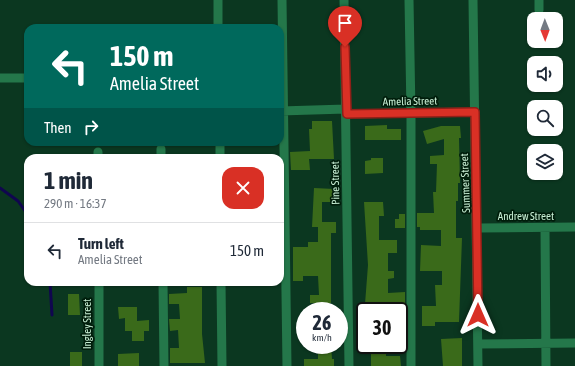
<!DOCTYPE html>
<html lang="en">
<head>
<meta charset="utf-8">
<style>
  :root { --surface:#fff; --page:#f2f2f3; --text:#1f2937; --muted:#747a83; --line:#e0e1e3 }
  body { margin:0; font-family:"Asap Condensed",sans-serif; background:var(--page); color:var(--text); height:100vh; display:flex; flex-direction:column; font-size:15px; white-space:nowrap }
  * { box-sizing:border-box; margin:0 }
  p { font-size:13px; color:var(--muted) }
  .icon { flex:none; width:22px; height:22px; fill:none; stroke:currentColor; stroke-width:2; stroke-linecap:round; stroke-linejoin:round }
  .map { position:relative; flex:1; overflow:hidden }
  .side { position:absolute; left:24px; top:154px; width:260px; height:132px; display:flex; flex-direction:column; background:var(--surface); border-radius:12px; box-shadow:0 1px 3px #0004 }
  .side>* { flex:none }
  .guide { position:absolute; left:24px; top:24px; width:260px; height:122px; border-radius:12px; box-shadow:0 1px 3px #0004; background:#00695c; color:#fff; overflow:hidden }
  .needle { width:26px; rotate:179deg }
  .buttons { position:absolute; left:527px; top:12px; display:grid; gap:8px }
  .buttons a { display:grid; place-items:center; width:36px; height:36px; border-radius:8px; background:var(--surface); box-shadow:0 1px 3px #0004; font-size:20px }
  .speed { position:absolute; left:296px; top:302px; display:flex; gap:8px; font-size:20px; font-weight:700; text-align:center }
  .speed>* { display:grid; place-content:center; width:52px; height:52px; border-radius:50%; background:var(--surface); box-shadow:0 1px 3px #0004; line-height:1 }
  .speed small { font-size:10px; font-weight:400 }
  .speed .limit { border:2px solid #111; border-radius:6px; background:#fff; color:#111 }
  .pin { position:absolute; display:grid; place-items:center; width:34px; height:34px; color:#fff; margin:-41px -17px; border-radius:50% 50% 50% 0; rotate:-45deg; box-shadow:0 0 4px #0007 }
  .pin .icon { rotate:45deg }
  .me { position:absolute; width:44px; margin:-22px; rotate:0deg; stroke-linejoin:round; filter:drop-shadow(0 0 3px #0008) }
  .turn { display:flex; align-items:center; gap:14px; height:84px; padding:0 20px; font-size:18px }
  .turn .icon { width:52px; height:52px; stroke-width:2.5 }
  .turn b { display:block; font-size:28px; line-height:34px }
  .then { display:flex; align-items:center; height:38px; padding:0 20px; background:#0003; gap:8px; font-size:15px }
  .round { display:grid; place-items:center; flex:none; width:42px; height:42px; border-radius:12px; background:var(--page) }
  .headline { display:flex; align-items:center; justify-content:space-between; height:68px; padding:0 20px }
  h1 { font-size:24px; font-weight:700; line-height:30px }
  ul { padding:0; list-style:none }
  li { display:flex; align-items:center; gap:12px; height:56px; padding:0 20px; border-top:1px solid var(--line) }
  li div { flex:1 }
  li b { display:block; font-size:15px }
  li em { font-style:normal }
  .map>svg:first-child { display:block }
  .lines { fill:none; stroke-linecap:round; stroke-linejoin:round }
  .stream { stroke:#10064f; stroke-width:3 }
  .building { fill:#3a6a1a }
  .minor { stroke:#24774a; stroke-width:9 }
  .route-casing { stroke:#8d1f18; stroke-width:10 }
  .route { stroke:#d93025; stroke-width:7 }
  .labels { text-anchor:middle; dominant-baseline:central; stroke-width:3.5; stroke-linejoin:round; paint-order:stroke }
  .street-label { font-size:11px; fill:#c7eed4; stroke:#001d0b }
</style>
</head>
<body>
<div class="map">
<svg width="575" height="366" viewBox="0 0 575 366">
  <rect width="100%" height="100%" fill="#0b3720"/>
  <g class="lines">
    <!-- stream -->
    <path class="stream" d="M0 188 18 201 28 215
      M50 282 52 315"/>
  </g>
  <!-- building -->
  <path class="building" d="M312 121H332L334 159H309L310 170H291L290 152 310 151 309 129H312Z
    M387 125V129H401V140H365V126Z
    M441 126H460L461 138H459L460 183H458V201H456V238H462L459 322H435V326H422V306H436L435 285H442V271H420L421 245 441 246V230H420V227H417V213H434L433 192H436L437 164H430V156L444 155V139L427 144 423 131Z
    M371 158H383V173L365 174V161L371 160Z
    M314 188 334 189V202H322V222H336V233H331V303H310V295H319L318 276H303V281H293V247H308V242H318V227H312Z
    M364 202H383L384 216H379V240H397V253H388V271H394V278L388 279V293L405 292V303L365 304 368 265Z
    M399 214H405V228H395V219H399Z
    M187 287H202V334L205 363H170V348H179L178 330 170 331 169 319H180L179 304H169V294L187 293Z
    M68 294H79L80 315H68Z
    M118 307H137V321L149 320V331H144V341H132V331H125V318L119 319Z
    M462 338V366H443L441 339Z
    M318 345H331L332 359H334V366H304V359H318Z
    M366 345H386V356H400L401 366H371V354H366Z
    M70 352H82V366H70Z
    M139 353V366H118V354Z"/>
  <g class="lines">
    <!-- minor -->
    <path class="minor" d="M218 0V28
      M282 0 287 366
      M344 0 349 366
      M409 0 411 113V366
      M473 0 478 366
      M539 0V10
      M0 78H28
      M280 111 346 109
      M347 114 475 112
      M220 142V158
      M161 149V158
      M98 152V158
      M478 228 575 227
      M545 228 546 366
      M99 282V366
      M163 282 164 366
      M221 282 222 366
      M478 344 575 343"/>
  </g>
  <g class="lines">
    <!-- route casing -->
    <g class="route-casing">
      <path id="route" d="M345 47 347 114 475 112 478 315"/>
    </g>
    <!-- route -->
    <use href="#route" class="route"/>
  </g>
  <g class="labels">
    <!-- street labels -->
    <g class="street-label">
      <text transform="translate(410 101) rotate(-1)">Amelia Street</text>
      <text transform="translate(335 183) rotate(-91)">Pine Street</text>
      <text transform="translate(465 183) rotate(-92)">Summer Street</text>
      <text x="526" y="216">Andrew Street</text>
      <text transform="translate(87 324) rotate(-90)">Ingley Street</text>
    </g>
  </g>
</svg>
<div class="buttons">
<a><svg class="needle" viewBox="-14 -14 28 28"><path d="M0-13l5 13h-10z" fill="#e53935"/><path d="M0 13l5-13h-10z" fill="#747a83"/></svg></a>
<a><svg class="icon" aria-label="sound" viewBox="0 0 24 24"><path d="M4 9h4l5-4v14l-5-4H4zM17 9q2 3 0 6"/></svg></a>
<a><svg class="icon" aria-label="search" viewBox="0 0 24 24"><circle cx="10" cy="10" r="6"/><path d="M15 15l6 6"/></svg></a>
<a><svg class="icon" aria-label="layers" viewBox="0 0 24 24"><path d="M12 4l9 5-9 5-9-5zM3 14l9 5 9-5"/></svg></a>
</div>
<div class="speed"><div>26<small>km/h</small></div><div class="limit">30</div></div>
<div class="pin" style="left:345px;top:47px;background:#d93025"><svg class="icon" aria-label="arrive" viewBox="0 0 24 24"><path d="M6 21V4h12l-3 4 3 4H6"/></svg></div>
<svg class="me" style="left:478px;top:315px" viewBox="-20 -20 40 40"><path d="M0-17L14 15 0 8-14 15z" fill="#d93025" stroke="#fff" stroke-width="4"/></svg>
<div class="guide">
<div class="turn"><svg class="icon" aria-label="left" viewBox="0 0 24 24"><path d="M17 20v-9H6M10 6l-5 5 5 5"/></svg><div><b>150 m</b>Amelia Street</div></div>
<div class="then">Then<svg class="icon" aria-label="right" viewBox="0 0 24 24"><path d="M7 20v-9h11M14 6l5 5-5 5"/></svg></div>
</div>
<section class="side">
<div class="headline"><div><h1>1 min</h1><p>290 m · 16:37</p></div><a class="round" style="background:#d93025;color:#fff"><svg class="icon" aria-label="close" viewBox="0 0 24 24"><path d="M6 6l12 12M18 6L6 18"/></svg></a></div>
<ul>
<li><svg class="icon" aria-label="left" viewBox="0 0 24 24"><path d="M17 20v-9H6M10 6l-5 5 5 5"/></svg><div><b>Turn left</b><p>Amelia Street</p></div><em>150 m</em></li>
</ul>
</section>
</div>
</body>
</html>
